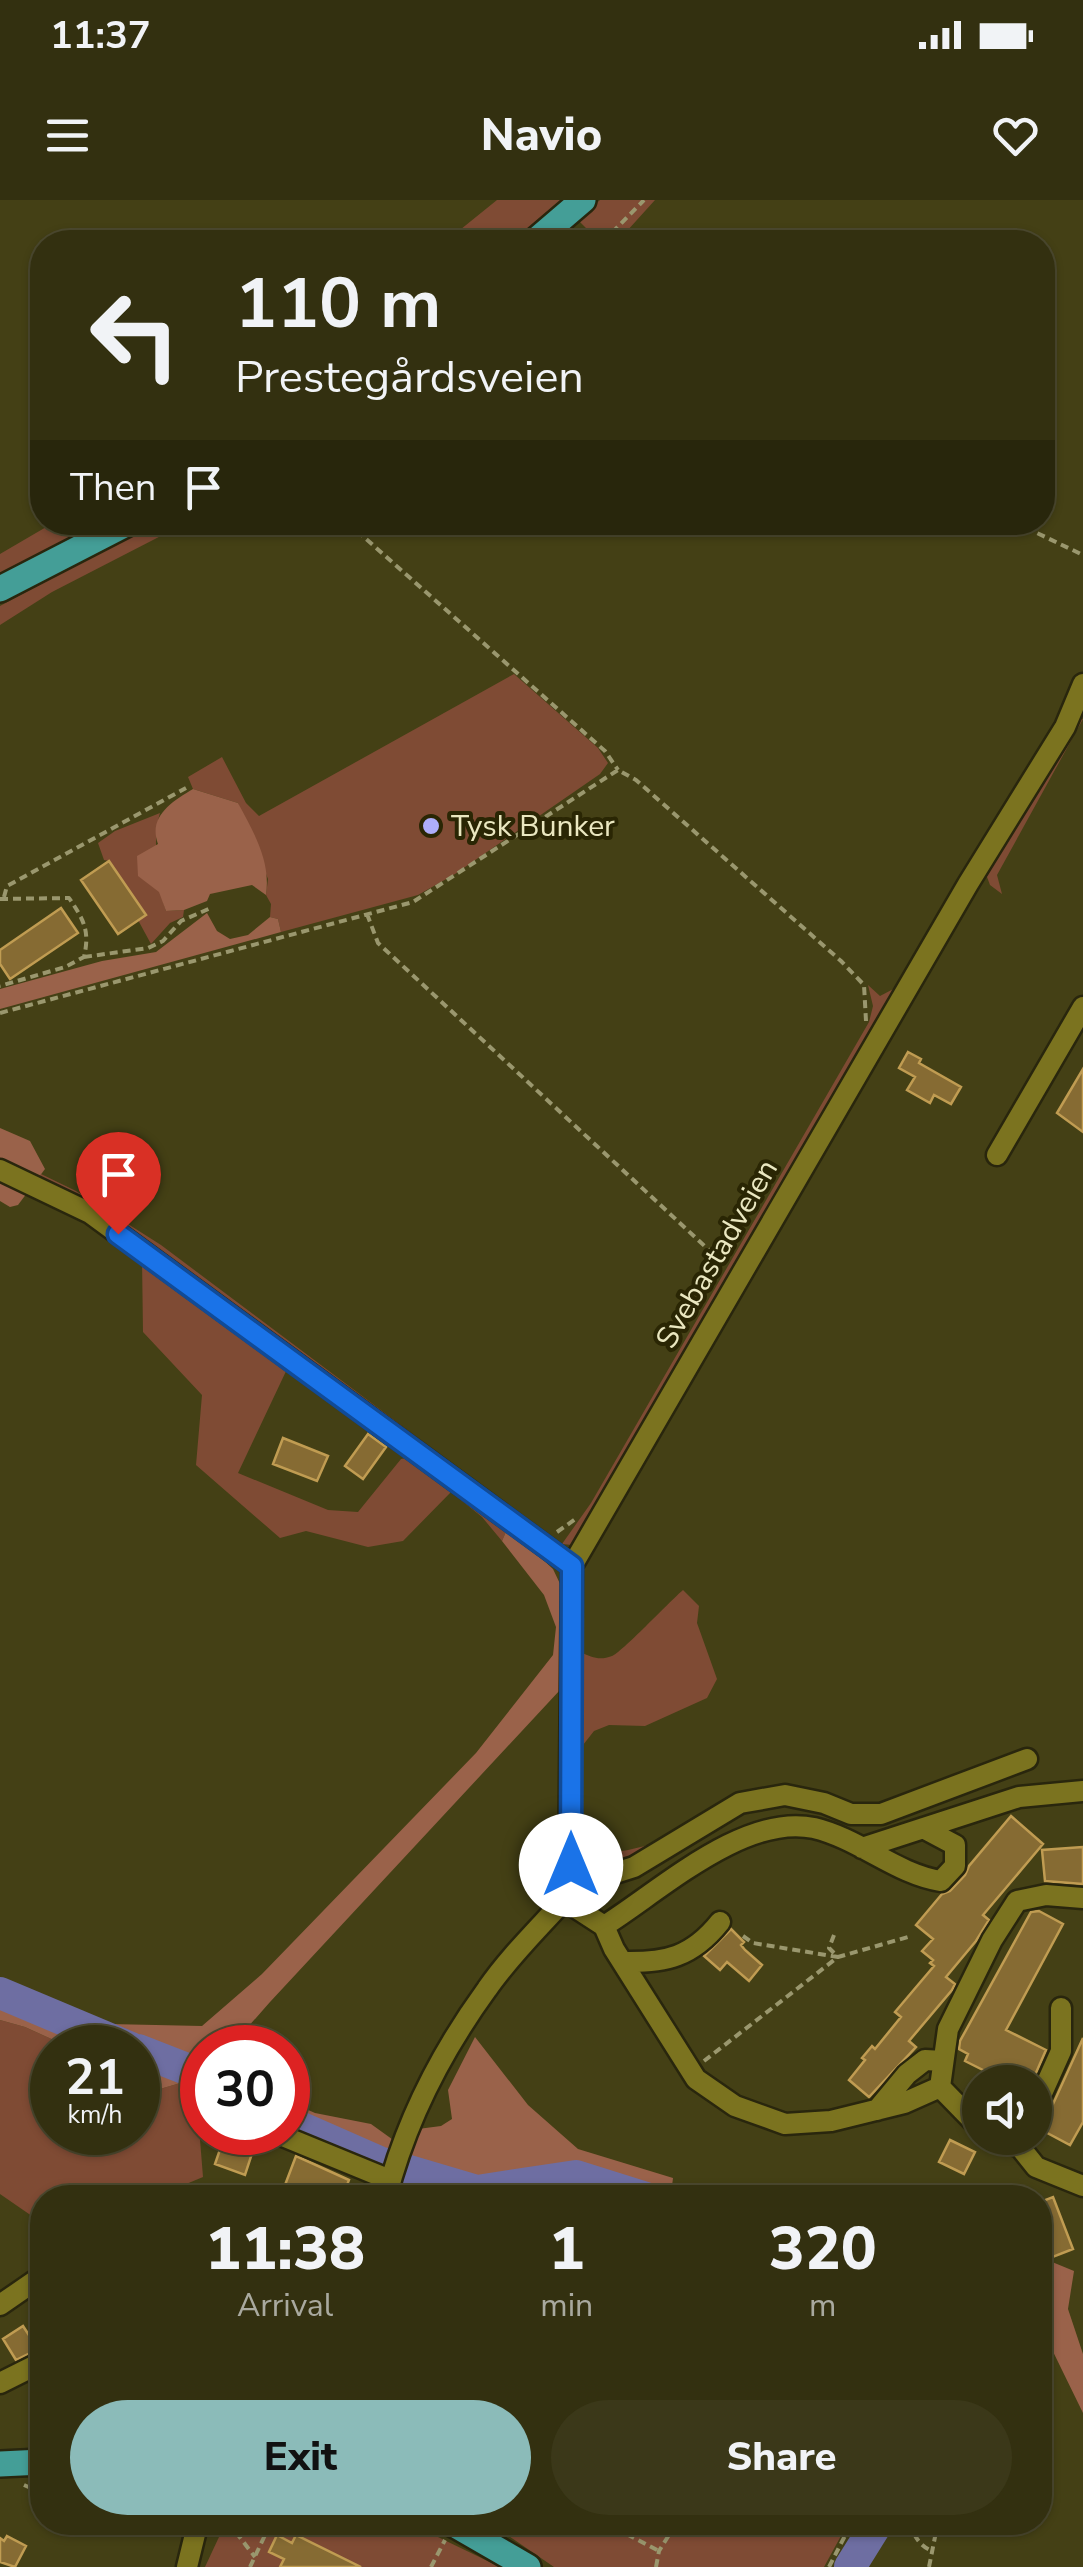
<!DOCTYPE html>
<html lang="en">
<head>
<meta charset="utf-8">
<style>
  :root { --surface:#333010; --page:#3b3819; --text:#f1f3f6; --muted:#a9a99f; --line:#4e4b30; --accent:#8bbbb9 }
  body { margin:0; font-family:"Nunito Sans",sans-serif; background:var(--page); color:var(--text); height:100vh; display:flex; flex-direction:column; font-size:38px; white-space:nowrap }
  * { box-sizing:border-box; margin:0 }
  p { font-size:32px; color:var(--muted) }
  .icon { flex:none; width:55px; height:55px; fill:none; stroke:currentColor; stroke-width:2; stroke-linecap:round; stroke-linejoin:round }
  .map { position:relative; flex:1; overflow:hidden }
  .sheet { position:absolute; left:30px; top:1985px; width:1022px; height:350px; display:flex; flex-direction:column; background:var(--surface); border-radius:40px; box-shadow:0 2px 8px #0004,0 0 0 2px var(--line) }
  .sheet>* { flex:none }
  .hud { position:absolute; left:30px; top:30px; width:1025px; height:305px; border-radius:40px; box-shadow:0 2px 8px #0004,0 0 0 2px var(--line); background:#333010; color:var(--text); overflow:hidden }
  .fabs { position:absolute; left:962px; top:1865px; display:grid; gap:20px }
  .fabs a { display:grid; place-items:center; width:90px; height:90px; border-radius:50%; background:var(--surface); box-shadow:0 2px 8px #0004,0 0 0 2px var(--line); font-size:50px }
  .speed { position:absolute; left:30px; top:1825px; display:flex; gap:20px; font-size:50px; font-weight:700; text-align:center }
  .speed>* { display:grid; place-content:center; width:130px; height:130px; border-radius:50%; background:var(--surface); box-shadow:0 2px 8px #0004,0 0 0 2px var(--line); line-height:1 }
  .speed small { font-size:25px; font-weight:400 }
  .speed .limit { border:15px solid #d22; background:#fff; color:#111 }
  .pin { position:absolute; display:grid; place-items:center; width:85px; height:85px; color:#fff; margin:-102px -42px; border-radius:50% 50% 50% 0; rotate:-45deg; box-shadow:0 0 10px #0007 }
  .pin .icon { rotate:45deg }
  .me { position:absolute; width:110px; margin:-55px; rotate:0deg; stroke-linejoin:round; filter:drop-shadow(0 0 8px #0008) }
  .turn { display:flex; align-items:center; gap:35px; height:210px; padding:0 40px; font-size:45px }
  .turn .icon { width:130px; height:130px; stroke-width:2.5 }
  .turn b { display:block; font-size:70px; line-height:85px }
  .then { display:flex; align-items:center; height:95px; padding:0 40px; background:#0003; gap:20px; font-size:38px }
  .eta { display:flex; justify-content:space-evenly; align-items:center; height:170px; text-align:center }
  .eta b { font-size:60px; font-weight:800; line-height:70px }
  .cta { display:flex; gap:20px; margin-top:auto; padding:20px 40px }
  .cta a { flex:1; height:115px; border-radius:60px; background:var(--accent); color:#111; font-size:40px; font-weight:800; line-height:115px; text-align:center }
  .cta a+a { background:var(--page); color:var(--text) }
  .status { display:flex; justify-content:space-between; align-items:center; height:70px; padding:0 50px; background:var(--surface); direction:ltr }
  .status svg { height:28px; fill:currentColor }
  header { display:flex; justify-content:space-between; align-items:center; height:130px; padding:0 40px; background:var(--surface); font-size:45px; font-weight:800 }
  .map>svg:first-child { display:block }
  .green { fill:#7f4b34 }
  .forest { fill:#9a624a }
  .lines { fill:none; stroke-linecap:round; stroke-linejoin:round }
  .river { stroke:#6e6ea2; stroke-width:32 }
  .building { fill:#866b33; stroke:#c09c52; stroke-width:2.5 }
  .minor-casing { stroke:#29260d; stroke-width:25 }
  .major-casing { stroke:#29260d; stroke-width:30 }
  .path { stroke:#9a976e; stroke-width:4; stroke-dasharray:8 5; stroke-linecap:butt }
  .minor { stroke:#7b731f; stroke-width:20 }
  .major { stroke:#449e97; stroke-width:25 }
  .route-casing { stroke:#114b97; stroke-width:25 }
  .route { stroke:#1a73e8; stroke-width:18 }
  .poi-dot { fill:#aeaefa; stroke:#2a2604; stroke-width:4 }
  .labels { text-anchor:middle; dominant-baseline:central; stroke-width:8; stroke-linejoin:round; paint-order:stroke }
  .poi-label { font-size:30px; fill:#eae7c0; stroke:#2a2604; text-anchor:start }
  .street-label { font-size:30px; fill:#eae7c0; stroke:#2a2604 }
</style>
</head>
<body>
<div class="status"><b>11:37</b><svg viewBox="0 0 49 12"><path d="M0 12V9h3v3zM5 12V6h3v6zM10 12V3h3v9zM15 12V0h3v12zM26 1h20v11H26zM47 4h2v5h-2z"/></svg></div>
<header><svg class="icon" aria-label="menu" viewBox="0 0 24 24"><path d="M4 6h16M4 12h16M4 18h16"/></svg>Navio<svg class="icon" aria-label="heart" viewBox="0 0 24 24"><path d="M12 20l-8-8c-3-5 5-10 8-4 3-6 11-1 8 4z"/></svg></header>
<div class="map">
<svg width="1083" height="2367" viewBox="0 0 1083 2367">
  <rect width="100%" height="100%" fill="#444015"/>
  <!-- green -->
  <path class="green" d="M497 0H561L511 42H445Z
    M600 0H655L617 42H595L593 35 578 20Z
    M53 323H99L0 375V354Z
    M154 323H186L52 392 0 425V406Z
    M514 474 598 548 608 563 600 574 455 674 418 695 281 732 278 719 270 717 271 704 266 695 268 679 238 603 193 589 188 577 222 557 246 603 259 616Z
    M1083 519 997 675 1002 694 990 685 984 669 1074 521Z
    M160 613C152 638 157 685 166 711L184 710 183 717 170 723 151 744 138 720 146 714 109 661 104 660 98 643 115 631Z
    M868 785 880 796 901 785 581 1330 572 1345 562 1344 591 1303 869 822 873 806Z
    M41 974 76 991 161 1045 538 1328 550 1342 36 981Z
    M142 1059 288 1167 238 1273 328 1310 358 1312 401 1259 412 1257 508 1327 502 1341 482 1317 451 1292 403 1341 368 1347 306 1331 280 1338 196 1265 202 1195 143 1132Z
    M683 1390 699 1406 697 1423 717 1479 707 1498 645 1526 609 1525 594 1531 583 1545V1646C608 1656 629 1651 654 1643 629 1662 612 1665 581 1659L577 1647 580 1452C592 1457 599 1461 612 1456 620 1454 670 1401 683 1390Z
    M0 1820 25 1827 69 1847 52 1848V1932H138V1879L160 1889 194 1879 202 1882V1898L197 1902 203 1977 155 1997H144L120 1989 83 1992 80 1997 42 1998V2023L0 1994Z
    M226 2322 409 2323 500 2367H205Z
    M482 2323 848 2322V2323L824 2367H554L503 2332Z"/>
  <!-- forest -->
  <path class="forest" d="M193 589 238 603C254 633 271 661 266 695L252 685 210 694 207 701 184 710 166 711 159 692 138 676 137 656 158 644C148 617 171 602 193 589Z
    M207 713 217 731 230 739 248 735 270 717 278 719 281 732 0 809V789L102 761 156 752Z
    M0 928 30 941 45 969 18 1005 10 1007 0 1001Z
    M508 1327 553 1369 562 1388 560 1490 270 1802 240 1836V1847L202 1848V1882L194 1879 160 1889 138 1879V1848L69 1847 25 1827 0 1820V1785L109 1824 202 1826 262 1774 476 1553 553 1455 556 1427 544 1395 502 1341Z
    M475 1837 528 1905 578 1949 673 1978 672 1986 698 1997 399 1998 418 1929 441 1926 452 1919 448 1890Z
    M288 1901 315 1913 371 1924 396 1942 390 1963 352 1953 288 1930Z
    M1040 2057 1074 2071 1068 2109 1083 2154V2213L1040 2125Z"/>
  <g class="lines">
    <!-- river -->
    <path class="river" d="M0 1793 131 1848
      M138 1850 202 1875
      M288 1922 379 1962 477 1991 576 1976 646 1998
      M850 2367 878 2322"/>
  </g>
  <!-- building -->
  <path class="building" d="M109 661 146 715 118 734 81 680Z
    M61 708 78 733 10 779 0 764V750Z
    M908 852 921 859 919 863 961 887 951 904 934 895 930 903 907 890 915 877 899 868Z
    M1083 869V932L1057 913Z
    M368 1234 386 1247 363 1279 345 1266Z
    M283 1238 328 1256 317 1281 273 1264Z
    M1011 1616 1043 1644 983 1715 989 1720 976 1741 946 1777 955 1784 952 1790 909 1841 916 1847 869 1897 849 1880 865 1860 862 1858 872 1846 875 1849 901 1817 895 1812 934 1766 930 1763 933 1760 922 1751 933 1739 916 1725 942 1694 950 1691 965 1675 969 1666Z
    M1083 1647V1684L1045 1681 1042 1650Z
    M1039 1711 1063 1724 1006 1830 1046 1850 1032 1882H1007L965 1861 968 1854 959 1849 960 1841 1031 1712Z
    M731 1729 744 1742 741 1745 745 1750 762 1765 749 1781 727 1762 720 1770 704 1756Z
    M1083 1838V1922L1070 1945 1036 1927 1048 1915Z
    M226 1932H259L245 1975 215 1964Z
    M950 1940 975 1952 964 1974 939 1962Z
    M296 1956 349 1980 342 1998H315L285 1985Z
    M1053 1997 1073 2049 1045 2060 1040 2047V2002Z
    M23 2126 38 2149 16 2160 3 2139Z
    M277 2335 292 2343 296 2335 361 2367H280L284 2359 269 2352Z
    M7 2336 26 2346 15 2367 0 2362V2338L4 2341Z"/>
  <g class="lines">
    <!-- minor casing -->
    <g class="minor-casing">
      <path id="minor" d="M997 955 1083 807
        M0 970 90 1013 572 1366
        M862 1648 1019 1597 1083 1591
        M571 1665 593 1680 634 1667 740 1603 785 1595 824 1603 851 1614H881L1027 1559
        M564 1700 604 1726C660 1691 744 1613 814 1628 860 1639 896 1674 941 1681L955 1666V1645L923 1628
        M604 1726 614 1749 696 1879 735 1906 785 1924 831 1921 904 1903 940 1887
        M623 1762C666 1763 692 1757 720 1722
        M1035 1909 1061 1851V1808
        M877 1910 907 1874 925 1860 943 1861
        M980 1928 940 1887 948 1829 992 1740 1017 1701 1046 1695 1083 1698
        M273 1932 390 1980
        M996 1938 1020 1947 1036 1967 1083 1986
        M386 1998C405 1923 442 1851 487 1789 509 1757 538 1729 564 1700L569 1685 572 1366 968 684 1065 527 1083 484
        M0 2105 42 2076
        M0 2183 42 2162
        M187 2367 198 2322"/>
    </g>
    <!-- major casing -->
    <g class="major-casing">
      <path id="major" d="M534 42 583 0
        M0 389 130 322
        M0 2264 42 2262
        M450 2322 528 2367"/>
    </g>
    <!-- path -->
    <path class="path" d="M603 42 644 0
      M347 322 605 551 618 570
      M1014 322 1083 355
      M4 697 7 686 186 588
      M0 699 69 698C84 720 90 731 84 757L65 767 0 786
      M367 714 378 743 724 1064
      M84 757 148 748 163 741 181 721 213 707
      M0 813 413 702 618 570 636 580 841 761 864 785 866 821
      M557 1332 577 1318
      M834 1735 829 1748 838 1757 908 1737
      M743 1736 753 1743 838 1757
      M704 1861 838 1757
      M24 2285 42 2293
      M228 2322 255 2357
      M604 2322 659 2351
      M910 2322C913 2335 920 2347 933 2351
      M250 2367 266 2333 276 2322
      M431 2367 445 2340
      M656 2367 659 2351 677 2322
      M829 2367 852 2322
      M929 2367 938 2322"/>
    <!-- minor -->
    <use href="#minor" class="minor"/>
    <!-- major -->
    <use href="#major" class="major"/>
  </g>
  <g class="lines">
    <!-- route casing -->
    <g class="route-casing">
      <path id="route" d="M118 1034 572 1366 571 1665"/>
    </g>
    <!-- route -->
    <use href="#route" class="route"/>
  </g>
  <!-- markers -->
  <circle class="poi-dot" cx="431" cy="626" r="10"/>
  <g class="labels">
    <!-- poi labels -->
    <g class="poi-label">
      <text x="451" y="626">Tysk Bunker</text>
    </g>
    <!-- street labels -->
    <g class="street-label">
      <text transform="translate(717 1054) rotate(-60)">Svebastadveien</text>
    </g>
  </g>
</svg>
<div class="fabs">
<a><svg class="icon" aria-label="sound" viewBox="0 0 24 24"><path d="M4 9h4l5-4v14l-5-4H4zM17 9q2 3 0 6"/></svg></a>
</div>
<div class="speed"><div>21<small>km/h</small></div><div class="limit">30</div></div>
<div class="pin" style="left:118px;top:1034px;background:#d93025"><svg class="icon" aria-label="arrive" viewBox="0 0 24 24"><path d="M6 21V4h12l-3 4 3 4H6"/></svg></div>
<svg class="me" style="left:571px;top:1665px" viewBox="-20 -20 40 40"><circle r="19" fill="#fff"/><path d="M0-13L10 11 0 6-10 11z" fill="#1a73e8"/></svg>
<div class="hud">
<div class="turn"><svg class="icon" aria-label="left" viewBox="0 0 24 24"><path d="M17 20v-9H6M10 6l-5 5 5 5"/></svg><div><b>110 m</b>Prestegårdsveien</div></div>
<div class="then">Then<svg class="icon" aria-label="arrive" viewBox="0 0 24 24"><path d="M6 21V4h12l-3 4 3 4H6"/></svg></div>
</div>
<section class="sheet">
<div class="eta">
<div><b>11:38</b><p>Arrival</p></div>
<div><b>1</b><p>min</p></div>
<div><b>320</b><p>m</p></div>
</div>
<div class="cta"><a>Exit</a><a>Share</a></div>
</section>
</div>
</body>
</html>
